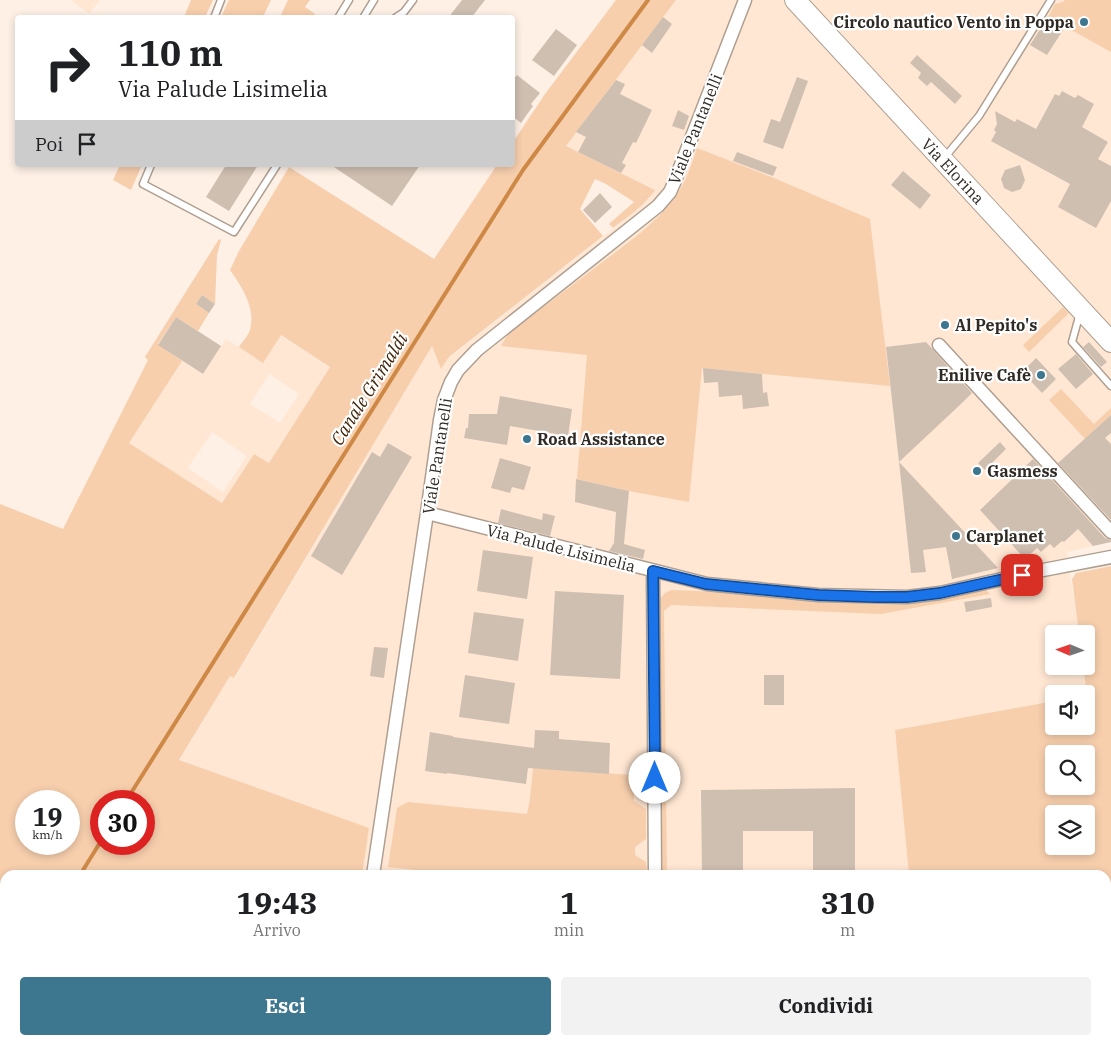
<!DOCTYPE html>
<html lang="it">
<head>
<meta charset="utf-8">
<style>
  :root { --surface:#fff; --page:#f2f2f2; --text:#202124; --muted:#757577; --accent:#3c768f }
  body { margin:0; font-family:"IBM Plex Serif",serif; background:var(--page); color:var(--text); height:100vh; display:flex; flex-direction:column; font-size:19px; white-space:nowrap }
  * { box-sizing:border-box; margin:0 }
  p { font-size:16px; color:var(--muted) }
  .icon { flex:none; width:28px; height:28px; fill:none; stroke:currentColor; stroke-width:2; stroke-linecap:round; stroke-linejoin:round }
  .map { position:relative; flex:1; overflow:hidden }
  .drawer { position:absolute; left:0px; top:870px; width:1111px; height:175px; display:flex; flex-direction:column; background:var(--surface); border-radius:15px 15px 0 0; box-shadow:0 2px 8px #0003 }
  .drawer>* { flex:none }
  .banner { position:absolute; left:15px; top:15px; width:500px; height:152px; border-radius:5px; box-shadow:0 2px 8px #0003; background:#fff; color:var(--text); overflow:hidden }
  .needle { width:32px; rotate:272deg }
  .buttons { position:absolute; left:1045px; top:625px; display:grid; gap:10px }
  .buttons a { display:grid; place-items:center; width:50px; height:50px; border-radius:5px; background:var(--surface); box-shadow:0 2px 8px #0003; font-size:25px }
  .speed { position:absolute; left:15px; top:790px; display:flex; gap:10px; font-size:25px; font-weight:700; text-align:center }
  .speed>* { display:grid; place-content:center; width:65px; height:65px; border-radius:50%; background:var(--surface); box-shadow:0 2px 8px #0003; line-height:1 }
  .speed small { font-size:12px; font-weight:400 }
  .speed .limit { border:8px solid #d22; background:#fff; color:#111 }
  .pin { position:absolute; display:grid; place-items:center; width:42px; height:42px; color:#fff; margin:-21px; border-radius:10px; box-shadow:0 2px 8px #0006 }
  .me { position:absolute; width:55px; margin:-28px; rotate:0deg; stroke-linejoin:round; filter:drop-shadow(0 0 4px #0008) }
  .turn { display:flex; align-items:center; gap:18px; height:105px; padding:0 20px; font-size:22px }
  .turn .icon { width:65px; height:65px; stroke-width:2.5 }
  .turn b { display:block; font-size:35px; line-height:42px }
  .then { display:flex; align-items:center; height:48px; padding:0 20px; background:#0003; gap:10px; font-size:19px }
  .eta { display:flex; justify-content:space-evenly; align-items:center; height:85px; text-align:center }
  .eta b { font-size:30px; font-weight:800; line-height:35px }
  .primary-button { display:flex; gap:10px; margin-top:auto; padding:10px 20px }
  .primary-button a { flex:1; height:58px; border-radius:5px; background:var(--accent); color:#fff; font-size:20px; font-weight:800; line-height:58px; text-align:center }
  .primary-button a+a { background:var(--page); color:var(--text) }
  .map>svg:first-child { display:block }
  .built { fill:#ffe7d3; fill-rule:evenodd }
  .green { fill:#f7cfad; fill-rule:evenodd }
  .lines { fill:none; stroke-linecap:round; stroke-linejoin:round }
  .stream { stroke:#cf8947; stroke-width:4 }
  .building { fill:#cfbfb1 }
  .lane-casing { stroke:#af9f91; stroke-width:9 }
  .street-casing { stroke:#af9f91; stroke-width:15 }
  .primary-casing { stroke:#af9f91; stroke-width:22 }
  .lane { stroke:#fff; stroke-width:6 }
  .street { stroke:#fff; stroke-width:12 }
  .primary { stroke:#fff; stroke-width:20 }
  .route-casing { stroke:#114b97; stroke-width:12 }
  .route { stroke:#1a73e8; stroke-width:9 }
  .poi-dot { fill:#3c768f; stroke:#fff; stroke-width:2 }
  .labels { text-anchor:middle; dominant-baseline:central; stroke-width:4.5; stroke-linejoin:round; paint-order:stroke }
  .poi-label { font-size:16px; font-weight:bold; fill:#302a24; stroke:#fff; text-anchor:start }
  .street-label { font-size:16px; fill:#302a24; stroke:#fff }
  .water-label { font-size:18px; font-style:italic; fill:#432609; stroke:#fff }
</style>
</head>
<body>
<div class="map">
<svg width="1111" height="1045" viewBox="0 0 1111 1045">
  <rect width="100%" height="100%" fill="#fef0e5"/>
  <!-- built -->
  <path class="built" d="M71 0H100L89 14Z
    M676 0H1111V542L1067 552 1079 634H1054V666H1083L1087 695 1086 694H1054V701L895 730 909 875H108L144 844 179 761 230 676 235 678 432 346 441 369 449 358 637 210 648 200 654 189 565 146Z
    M280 335 330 367 269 463 254 454 222 503 129 443 182 361 203 374 226 339 263 362ZM269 374 299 394 280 423 250 404ZM212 432 247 456 223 492 188 468Z
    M5 1038V1040H670V1045H1Z"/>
  <!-- green -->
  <path class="green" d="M191 0H213L205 17H184Z
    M229 0H271L263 17H221Z
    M288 0H310L305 7 315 14 313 17H280Z
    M616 0H676L566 146 655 190C644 206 629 216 613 228L609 224 634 202 606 184 595 179 580 209 603 236 449 357 441 369 432 346 234 678 230 676 179 760 369 828 362 875H5V1038L0 1045V504L63 529 148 360 145 357 219 239 221 240 217 255 215 304 202 295 196 304 209 313 198 331 176 317 158 344 182 361 129 443 222 503 254 454 269 463 330 367 281 335 263 363 239 347C242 342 248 336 250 330 256 308 242 287 230 270L239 251 289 167 434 259 497 165H512L513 142 545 94ZM26 801H69V844H26ZM101 801H144V844H101Z
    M1065 0H1111V52L1048 17 1055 4 1063 2Z
    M697 148 774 178 870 219 890 386 702 368 689 502 629 491 577 479 587 355 501 346 508 334 638 235C654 221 670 207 681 188 688 176 692 162 697 148Z
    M120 165H142L131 190 113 180Z
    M1063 307 1069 313 1029 352 1023 345Z
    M1061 389 1094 424 1111 408V415L1085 439 1049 400Z
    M1111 566V1045H662V1040H1106V875H909L895 730 1054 701V726H1086L1087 694 1083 666H1086V634H1079L1072 579 1076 573ZM1054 754H1086V786H1054ZM1054 814H1086V846H1054Z
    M985 589 990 594 881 614 671 605 664 611 667 875H662L660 849 658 606 660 599 665 593 671 590 722 592 779 597Z
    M533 768 646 776V786L634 794V801L646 809V839L635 847V855L646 862 647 875H462L388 867 397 808 408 802 527 814 530 799Z"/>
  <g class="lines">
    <!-- stream -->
    <path class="stream" d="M126 801 523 170 648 0
      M80 875 101 841
      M0 1003 5 995"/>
  </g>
  <!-- building -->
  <path class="building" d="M462 0H485L471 18H448Z
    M663 17 672 24 652 53 642 45Z
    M1048 17 1065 27 1047 55 1030 45Z
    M556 29 577 45 554 76 532 60Z
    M917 55 962 96 955 104 931 82 927 86 918 78 921 73 910 63Z
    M517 75 540 93 531 104 533 106 521 123 512 116V81Z
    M797 77 808 81 783 149 763 142 771 119 780 122Z
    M616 80 625 84 620 94 652 110 636 143 633 142 622 163 626 165 621 173 578 152 586 137 576 132Z
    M1062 91 1075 98 1078 95 1094 104 1082 127 1108 142 1098 159 1111 166V201L1096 228 1058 207 1070 184 991 141 996 132 994 130 997 124 995 111 1015 122 1017 119 1036 129 1055 94 1059 96Z
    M678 110 689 116 684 130 672 126Z
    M737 152 777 167 773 176 733 161Z
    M226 165H258L229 211 206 197Z
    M331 165H420L392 206Z
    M1020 165 1025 180 1021 189 1012 192 1004 188 1001 179 1005 170Z
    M903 171 931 195 920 209 891 185Z
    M600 193 612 207 595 223 583 210Z
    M202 295 215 304 209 313 196 304Z
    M176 317 221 346 203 374 158 345Z
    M926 342 972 393 962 403 899 462 886 347Z
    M1089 342 1107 362 1101 367 1083 347Z
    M1076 354 1093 374 1076 389 1058 369Z
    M1036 358 1056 379 1042 393 1022 372Z
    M703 368 762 374 763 393 767 392 769 406 743 409 742 395 719 397 718 382 704 383Z
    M500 396 572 409 568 436 510 426 507 445 464 438 466 428H468L469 414H497Z
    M1111 415V433L1105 438 1111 444V520L1058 463Z
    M1000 442 1006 449 985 470 978 463Z
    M388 443 412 457 342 575 311 556 372 452 380 457Z
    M500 458 531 467 524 490 512 487 510 493 491 488Z
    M1033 459 1105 538 1111 540V542L1093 546 1078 529 1064 542 1062 541 1054 548 1050 544 1041 552 1037 548 1025 559 980 510Z
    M899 462 929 494 998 568 952 579 946 547 923 550 926 572 911 573Z
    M576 479 629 491 624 544 645 550 643 559 609 551 614 543 616 512 575 502Z
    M501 509 542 520 543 513 555 516 550 536 498 523Z
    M483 550 533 557 527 599 477 591Z
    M555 591 624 595 620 679 550 675Z
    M991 598 992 607 966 612 964 602Z
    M474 612 524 619 518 661 468 653Z
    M374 647 388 648 384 678 370 676Z
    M465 675 515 683 509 724 459 717Z
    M764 675H784V705H764Z
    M535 730 559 731V739L610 743 609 774 528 768 526 784 447 773V774L425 771 430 732 453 736V737L534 748Z
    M855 788V875H813V831H743V875H702L701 790Z"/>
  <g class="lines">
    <!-- lane casing -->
    <g class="lane-casing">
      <path id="lane" d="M214 18 221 0
        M338 18 349 0
        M363 18 374 0
        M395 18 404 12 413 0
        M945 157 979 116 1051 0
        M151 165 143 184 234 232 277 165
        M1080 313 1072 342 1111 386"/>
    </g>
    <!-- street casing -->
    <g class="street-casing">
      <path id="street" d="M939 345 1111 532
        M427 513 707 584 818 595 907 597 940 593 1038 571 1111 557
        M653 571 655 875
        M373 875 427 513 440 420 444 400 451 382 458 370 477 350 658 206 670 192 674 183 745 0
        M657 1040V1045
        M347 1045 348 1040"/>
    </g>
    <!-- primary casing -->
    <g class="primary-casing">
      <path id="primary" d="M795 0 1111 342"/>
    </g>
    <!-- lane -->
    <use href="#lane" class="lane"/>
    <!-- street -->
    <use href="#street" class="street"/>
    <!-- primary -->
    <use href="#primary" class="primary"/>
  </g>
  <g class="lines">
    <!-- route casing -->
    <g class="route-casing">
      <path id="route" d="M655 778 653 571 706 584 818 595 876 597H907L940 593 1022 575"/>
    </g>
    <!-- route -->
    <use href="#route" class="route"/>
  </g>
  <!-- markers -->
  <g class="poi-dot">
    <circle cx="1084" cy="22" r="5"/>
    <circle cx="945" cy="325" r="5"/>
    <circle cx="1041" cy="375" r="5"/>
    <circle cx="527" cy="439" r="5"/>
    <circle cx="977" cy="471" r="5"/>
    <circle cx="956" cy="536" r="5"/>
  </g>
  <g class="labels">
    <!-- poi labels -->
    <g class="poi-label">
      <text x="1074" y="22" text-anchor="end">Circolo nautico Vento in Poppa</text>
      <text x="955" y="325">Al Pepito's</text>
      <text x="1031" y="375" text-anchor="end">Enilive Cafè</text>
      <text x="537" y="439">Road Assistance</text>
      <text x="987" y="471">Gasmess</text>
      <text x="966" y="536">Carplanet</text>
    </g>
    <!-- street labels -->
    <g class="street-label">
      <text transform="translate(695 129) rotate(-68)">Viale Pantanelli</text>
      <text transform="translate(953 171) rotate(47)">Via Elorina</text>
      <text transform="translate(437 456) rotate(-81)">Viale Pantanelli</text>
      <text transform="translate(561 548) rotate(14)">Via Palude Lisimelia</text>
    </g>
    <!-- water labels -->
    <g class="water-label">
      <text transform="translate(369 389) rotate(-58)">Canale Grimaldi</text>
    </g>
  </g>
</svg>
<div class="buttons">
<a><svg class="needle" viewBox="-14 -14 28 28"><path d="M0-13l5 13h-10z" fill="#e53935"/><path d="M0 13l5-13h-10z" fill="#757577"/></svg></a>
<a><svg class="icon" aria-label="sound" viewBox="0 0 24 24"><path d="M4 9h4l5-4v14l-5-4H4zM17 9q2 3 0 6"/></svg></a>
<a><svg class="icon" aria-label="search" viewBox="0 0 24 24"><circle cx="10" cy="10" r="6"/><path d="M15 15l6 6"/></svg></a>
<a><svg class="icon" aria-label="layers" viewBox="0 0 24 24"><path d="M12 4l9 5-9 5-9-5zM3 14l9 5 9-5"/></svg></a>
</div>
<div class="speed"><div>19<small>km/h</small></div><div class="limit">30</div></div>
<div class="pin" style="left:1022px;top:575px;background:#d93025"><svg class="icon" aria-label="arrive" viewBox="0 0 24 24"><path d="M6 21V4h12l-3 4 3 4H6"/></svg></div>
<svg class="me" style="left:655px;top:778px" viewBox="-20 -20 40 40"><circle r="19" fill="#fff"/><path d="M0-13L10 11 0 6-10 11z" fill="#1a73e8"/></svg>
<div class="banner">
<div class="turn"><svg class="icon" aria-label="right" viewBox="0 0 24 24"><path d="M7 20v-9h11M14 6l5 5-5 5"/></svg><div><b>110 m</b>Via Palude Lisimelia</div></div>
<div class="then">Poi<svg class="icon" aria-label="arrive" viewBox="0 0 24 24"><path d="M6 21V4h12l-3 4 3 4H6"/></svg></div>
</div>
<section class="drawer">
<div class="eta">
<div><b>19:43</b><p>Arrivo</p></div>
<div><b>1</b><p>min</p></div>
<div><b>310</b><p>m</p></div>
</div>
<div class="primary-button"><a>Esci</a><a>Condividi</a></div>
</section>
</div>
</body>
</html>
